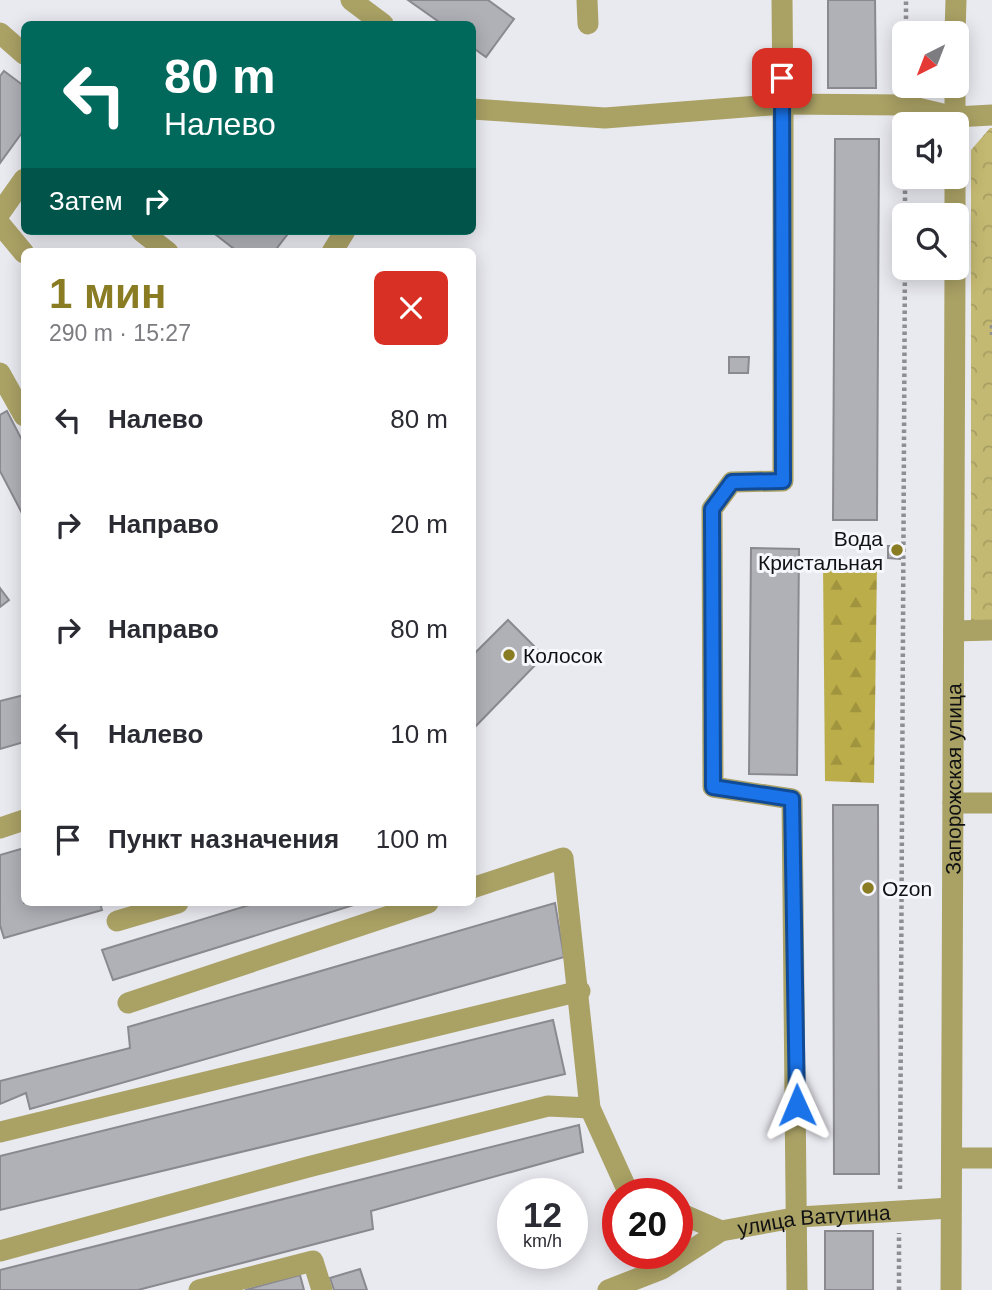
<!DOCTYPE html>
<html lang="ru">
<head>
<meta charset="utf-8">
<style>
  :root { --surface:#fff; --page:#f2f2f3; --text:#2b2b33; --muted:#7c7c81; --accent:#897c22 }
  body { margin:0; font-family:Helvetica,sans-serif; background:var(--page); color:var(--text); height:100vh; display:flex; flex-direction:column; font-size:26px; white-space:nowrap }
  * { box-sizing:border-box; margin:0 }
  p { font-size:23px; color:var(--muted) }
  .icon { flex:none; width:38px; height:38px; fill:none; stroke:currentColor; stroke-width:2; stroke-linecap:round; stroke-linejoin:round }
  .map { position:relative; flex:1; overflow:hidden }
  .details { position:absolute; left:21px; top:248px; width:455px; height:658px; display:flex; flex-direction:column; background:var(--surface); border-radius:10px; box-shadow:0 4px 18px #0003 }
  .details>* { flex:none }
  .hud { position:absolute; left:21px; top:21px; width:455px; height:214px; border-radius:10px; box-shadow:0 4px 18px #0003; background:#00695c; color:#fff; overflow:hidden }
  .needle { width:46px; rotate:222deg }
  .controls { position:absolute; left:892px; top:21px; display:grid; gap:14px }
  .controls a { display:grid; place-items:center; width:77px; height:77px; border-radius:10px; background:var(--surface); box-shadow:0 4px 18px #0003; font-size:35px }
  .speed { position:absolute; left:497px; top:1178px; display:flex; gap:14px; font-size:35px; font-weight:700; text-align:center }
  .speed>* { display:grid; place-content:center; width:91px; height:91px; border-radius:50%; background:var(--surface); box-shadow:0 4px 18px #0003; line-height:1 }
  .speed small { font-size:18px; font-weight:400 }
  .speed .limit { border:10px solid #d22; background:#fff; color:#111 }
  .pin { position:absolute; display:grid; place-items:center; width:60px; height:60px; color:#fff; margin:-30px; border-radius:14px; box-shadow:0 4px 10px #0006 }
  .me { position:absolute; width:77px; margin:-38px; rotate:359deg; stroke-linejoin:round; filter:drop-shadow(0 0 5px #0008) }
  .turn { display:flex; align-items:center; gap:24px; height:147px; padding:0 28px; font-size:32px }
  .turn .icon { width:91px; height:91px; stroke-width:2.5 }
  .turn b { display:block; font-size:49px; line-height:60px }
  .then { display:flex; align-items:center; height:66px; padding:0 28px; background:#0003; gap:14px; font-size:26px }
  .round { display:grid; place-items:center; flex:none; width:74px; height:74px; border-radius:10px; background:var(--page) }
  .headline { display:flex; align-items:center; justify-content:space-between; height:119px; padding:0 28px }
  h1 { font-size:42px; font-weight:600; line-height:52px; color:var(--accent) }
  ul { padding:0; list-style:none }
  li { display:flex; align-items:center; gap:21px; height:105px; padding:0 28px }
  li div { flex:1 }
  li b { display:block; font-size:26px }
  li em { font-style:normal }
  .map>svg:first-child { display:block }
  .forest { fill:url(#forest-firs) }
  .park { fill:url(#park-crowns) }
  .building { fill:#b0b1b7; stroke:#89898f; stroke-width:2 }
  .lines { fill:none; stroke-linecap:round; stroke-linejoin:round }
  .path { stroke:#8d8d92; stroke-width:4.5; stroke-dasharray:3.5 3.5; stroke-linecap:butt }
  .minor { stroke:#aaa165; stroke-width:21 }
  .route-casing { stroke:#114b97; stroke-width:18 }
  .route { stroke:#1a73e8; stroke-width:12 }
  .poi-dot { fill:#897c22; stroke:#f6f7fd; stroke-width:2.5 }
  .labels { text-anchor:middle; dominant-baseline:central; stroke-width:6; stroke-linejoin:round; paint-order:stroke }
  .poi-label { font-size:21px; fill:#101113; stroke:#f6f7fd; text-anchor:start }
  .street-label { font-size:21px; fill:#101113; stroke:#f6f7fd }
</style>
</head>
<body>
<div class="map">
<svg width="992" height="1290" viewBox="0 0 992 1290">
  <defs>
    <pattern id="forest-firs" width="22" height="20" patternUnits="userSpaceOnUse" patternTransform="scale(1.75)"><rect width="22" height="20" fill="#bbad49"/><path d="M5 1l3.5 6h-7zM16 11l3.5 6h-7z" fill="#a0943f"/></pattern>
    <pattern id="park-crowns" width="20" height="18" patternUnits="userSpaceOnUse" patternTransform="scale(1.75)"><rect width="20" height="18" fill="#c4b972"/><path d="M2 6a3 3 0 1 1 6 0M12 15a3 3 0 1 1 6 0" fill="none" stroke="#a79e62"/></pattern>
  </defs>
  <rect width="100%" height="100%" fill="#e9e9f0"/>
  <!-- forest -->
  <path class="forest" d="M823 562 877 564 874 783 825 781Z"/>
  <!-- park -->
  <path class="park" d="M990 128H992V620H971V150Z"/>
  <!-- building -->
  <path class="building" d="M408 0H488L514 19 486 57 472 47V24H442Z
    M828 0H875L876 88H828Z
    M4 71 24 86V130L0 163V76Z
    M835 139H879L877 520H833Z
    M211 231H290L274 252H238Z
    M729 357H749L748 373H729Z
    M7 411 24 444V517L0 471V415Z
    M888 546H900V559L888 558Z
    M751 548 799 549 797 775 749 774Z
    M0 588 9 600 0 607Z
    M508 620 544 656 472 730V656Z
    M24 695V742L0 749V701Z
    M833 805H878L879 1174H834Z
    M24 848V903H100L102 910 4 938 0 925V855Z
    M256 903H360L113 980 102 950Z
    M555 903 564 957 30 1109 26 1093 0 1104V1081L130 1048 128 1027Z
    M553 1020 565 1074 0 1210V1156Z
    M579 1125 583 1152 371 1211 373 1229 138 1290H0V1270Z
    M825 1231H873V1290H825Z
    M360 1269 367 1290H334L330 1278Z
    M300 1275 304 1290H245Z"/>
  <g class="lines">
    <!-- path -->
    <path class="path" d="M906 33V0
      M905 215V177
      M992 325V335
      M900 1189 905 252
      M899 1290V1233"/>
    <!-- minor -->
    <g class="minor">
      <path d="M351 0 383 24"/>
      <path d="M587 0 588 24"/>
      <path d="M782 0 783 104 905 105 955 117 992 115"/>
      <path d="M0 33 24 54"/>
      <path d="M955 33 956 0"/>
      <path d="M472 109 605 118 783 104V481L732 482 712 509 713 787 792 799 797 1290"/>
      <path d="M955 124V86"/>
      <path d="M0 213 24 179"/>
      <path d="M955 215V177"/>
      <path d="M0 224 24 253"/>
      <path d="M141 231 168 252"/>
      <path d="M332 252 345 231"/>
      <path d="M0 373 24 416"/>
      <path d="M954 631 992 630"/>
      <path d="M953 803H992"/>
      <path d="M0 828 24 820"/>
      <path d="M472 888 563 858 590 1108 629 1194"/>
      <path d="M117 921 178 903"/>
      <path d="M128 1003 428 903"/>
      <path d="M0 1132 580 991"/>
      <path d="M952 1158H992"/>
      <path d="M677 1212 721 1231"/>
      <path d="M0 1251 308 1167 548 1106 590 1108"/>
      <path d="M199 1290 313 1261 322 1290"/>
      <path id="s1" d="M608 1290 662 1269 721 1231 799 1217 951 1208"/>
      <path id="s2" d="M951 1290 955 268"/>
    </g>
  </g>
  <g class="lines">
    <!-- route casing -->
    <g class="route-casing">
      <path id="route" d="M782 78 783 481 732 482 712 509 713 787 792 799 797 1105"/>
    </g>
    <!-- route -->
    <use href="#route" class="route"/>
  </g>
  <!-- markers -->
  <g class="poi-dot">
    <circle cx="897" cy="550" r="7"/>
    <circle cx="509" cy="655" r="7"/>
    <circle cx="868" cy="888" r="7"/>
  </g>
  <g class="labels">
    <!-- poi labels -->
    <g class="poi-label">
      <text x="883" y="538" text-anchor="end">Вода<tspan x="883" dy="24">Кристальная</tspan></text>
      <text x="523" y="655">Колосок</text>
      <text x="882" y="888">Ozon</text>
    </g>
    <!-- street labels -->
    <g class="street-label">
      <text stroke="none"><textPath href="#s2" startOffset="511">Запорожская улица</textPath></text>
      <text stroke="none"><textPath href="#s1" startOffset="222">улица Ватутина</textPath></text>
    </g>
  </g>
</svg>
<div class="controls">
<a><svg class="needle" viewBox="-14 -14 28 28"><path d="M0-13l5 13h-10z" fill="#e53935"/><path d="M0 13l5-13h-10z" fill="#7c7c81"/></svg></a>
<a><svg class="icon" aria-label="sound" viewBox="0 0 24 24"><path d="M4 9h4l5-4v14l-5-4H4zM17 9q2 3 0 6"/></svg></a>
<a><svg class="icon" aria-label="search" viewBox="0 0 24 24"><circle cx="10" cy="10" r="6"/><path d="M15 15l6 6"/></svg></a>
</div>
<div class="speed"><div>12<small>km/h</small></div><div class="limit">20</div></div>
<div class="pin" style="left:782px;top:78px;background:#d93025"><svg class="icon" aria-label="arrive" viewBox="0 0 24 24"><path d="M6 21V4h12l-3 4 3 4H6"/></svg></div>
<svg class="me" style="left:797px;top:1105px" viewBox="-20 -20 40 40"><path d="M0-17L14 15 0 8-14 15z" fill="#1a73e8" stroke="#fff" stroke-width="4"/></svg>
<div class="hud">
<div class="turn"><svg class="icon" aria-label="left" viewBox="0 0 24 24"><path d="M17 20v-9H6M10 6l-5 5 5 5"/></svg><div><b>80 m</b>Налево</div></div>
<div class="then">Затем<svg class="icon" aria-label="right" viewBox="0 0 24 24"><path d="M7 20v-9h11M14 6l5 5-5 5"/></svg></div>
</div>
<section class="details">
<div class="headline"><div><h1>1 мин</h1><p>290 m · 15:27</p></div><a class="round" style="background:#d93025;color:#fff"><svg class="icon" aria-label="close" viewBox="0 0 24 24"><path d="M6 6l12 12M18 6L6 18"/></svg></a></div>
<ul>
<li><svg class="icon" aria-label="left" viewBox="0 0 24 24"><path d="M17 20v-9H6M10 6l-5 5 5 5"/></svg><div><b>Налево</b></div><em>80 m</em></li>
<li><svg class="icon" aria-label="right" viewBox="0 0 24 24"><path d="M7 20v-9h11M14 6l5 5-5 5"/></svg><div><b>Направо</b></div><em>20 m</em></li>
<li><svg class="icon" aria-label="right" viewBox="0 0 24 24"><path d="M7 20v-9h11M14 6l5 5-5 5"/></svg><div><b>Направо</b></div><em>80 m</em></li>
<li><svg class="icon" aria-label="left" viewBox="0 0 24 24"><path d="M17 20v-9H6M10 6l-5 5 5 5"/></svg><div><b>Налево</b></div><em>10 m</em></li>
<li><svg class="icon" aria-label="arrive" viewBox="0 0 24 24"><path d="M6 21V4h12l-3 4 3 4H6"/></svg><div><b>Пункт назначения</b></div><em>100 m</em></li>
</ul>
</section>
</div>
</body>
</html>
